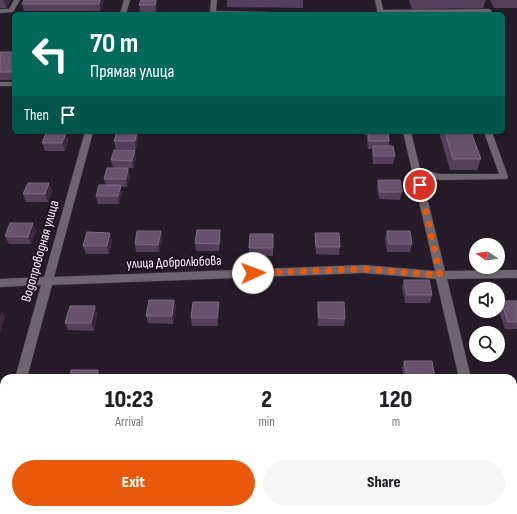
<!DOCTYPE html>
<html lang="en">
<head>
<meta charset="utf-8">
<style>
  :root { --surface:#fff; --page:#f6f6f6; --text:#202124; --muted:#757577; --accent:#ea580c }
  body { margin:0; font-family:"Sofia Sans Condensed",sans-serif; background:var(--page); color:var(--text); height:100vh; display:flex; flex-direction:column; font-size:15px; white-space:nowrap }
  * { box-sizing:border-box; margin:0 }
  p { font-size:13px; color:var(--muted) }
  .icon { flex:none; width:22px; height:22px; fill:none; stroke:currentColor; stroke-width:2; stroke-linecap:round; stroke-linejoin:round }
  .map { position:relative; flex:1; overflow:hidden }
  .details { position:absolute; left:0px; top:374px; width:517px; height:140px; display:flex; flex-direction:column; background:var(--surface); border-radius:12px 12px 0 0; box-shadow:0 1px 3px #0004 }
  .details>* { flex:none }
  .guide { position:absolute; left:12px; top:12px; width:493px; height:122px; border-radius:6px; box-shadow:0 1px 3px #0004; background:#00695c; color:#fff; overflow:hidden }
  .needle { width:26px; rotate:283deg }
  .buttons { position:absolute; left:469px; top:238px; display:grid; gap:8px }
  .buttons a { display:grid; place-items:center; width:36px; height:36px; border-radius:50%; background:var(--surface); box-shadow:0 1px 3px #0004; font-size:20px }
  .pin { position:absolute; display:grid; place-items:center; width:34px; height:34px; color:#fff; margin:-17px; border:2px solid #fff; border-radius:50%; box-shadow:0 1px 4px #0007 }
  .me { position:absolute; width:44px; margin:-22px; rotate:88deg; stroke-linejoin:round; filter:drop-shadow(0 0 3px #0008) }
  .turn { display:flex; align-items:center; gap:14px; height:84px; padding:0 12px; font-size:18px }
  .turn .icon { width:52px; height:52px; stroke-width:2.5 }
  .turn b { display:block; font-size:28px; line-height:34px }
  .then { display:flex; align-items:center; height:38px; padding:0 12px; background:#0003; gap:8px; font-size:15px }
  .eta { display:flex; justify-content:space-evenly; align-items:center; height:68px; text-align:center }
  .eta b { font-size:24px; font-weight:800; line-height:28px }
  .button { display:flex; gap:8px; margin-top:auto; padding:8px 12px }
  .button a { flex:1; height:46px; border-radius:24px; background:var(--accent); color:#fff; font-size:16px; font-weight:800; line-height:46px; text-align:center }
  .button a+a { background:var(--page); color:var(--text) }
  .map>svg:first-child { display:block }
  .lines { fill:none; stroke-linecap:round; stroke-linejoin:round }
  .lane-casing { stroke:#3f3642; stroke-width:1 }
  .street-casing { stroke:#3f3642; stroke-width:1 }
  .lane { fill:#6c676e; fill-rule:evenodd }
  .street { fill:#6c676e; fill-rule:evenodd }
  .wall { fill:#563f5c }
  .shaded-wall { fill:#3c2940 }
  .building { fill:#68526d; stroke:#7e6b83 }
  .route { stroke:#ea580c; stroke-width:7; stroke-dasharray:0 12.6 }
  .labels { text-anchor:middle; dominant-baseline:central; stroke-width:4; stroke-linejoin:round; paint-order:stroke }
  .street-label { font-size:14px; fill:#f9f1fa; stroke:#1d131f }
</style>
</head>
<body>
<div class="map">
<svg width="517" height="514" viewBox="0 0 517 514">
  <rect width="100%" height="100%" fill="#261c29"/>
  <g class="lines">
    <!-- lane casing -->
    <g class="lane-casing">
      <path id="lane" d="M14 0H20L13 12 0 13V9H9Z
        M211 0H217L216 11 269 12 272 14H210Z
        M489 9 492 11 491 12 380 14 377 12 380 10Z
        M484 132H492L508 177 507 179 439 180 413 172 412 170 416 167 439 174H499Z"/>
    </g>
    <!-- street casing -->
    <g class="street-casing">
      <path id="street" d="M124 0H130L126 14H120Z
        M375 0H381L384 14H378Z
        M0 82H14V86H0Z
        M85 132H93L54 277 364 265 435 271 403 132H411L445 271 517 270V278L447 279 471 378H459L436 279 364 273 52 285 27 378H15L41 285 0 287V279L44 277Z
        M4 434V459L0 461V436Z
        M489 510H503L504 514H490Z"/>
    </g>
    <!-- lane -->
    <use href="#lane" class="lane"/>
    <!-- street -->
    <use href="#street" class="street"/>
  </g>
  <!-- wall -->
  <path class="wall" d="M0 0H11L6 8H0Z
    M24 0H104L100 11H24L22 4Z
    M141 0H156L157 6 156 12H140L139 5Z
    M227 0H303V8L227 7Z
    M409 0H486L483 8 412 9Z
    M490 0H517V8H494Z
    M0 52H14V80H0Z
    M14 86V97L12 91Z
    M50 132H71L70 134H66L68 141 65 151H45L42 143 51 133Z
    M117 132H137L138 139 136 149H116L114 141Z
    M363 132H388L389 141V146L395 156 393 164H373L372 154V149H368L367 139V135H364Z
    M439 132H471L481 159 477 170H450Z
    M136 158 133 168H128L130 176 127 187H121L122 192 119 204H98L96 196 106 185 104 179 113 168 111 160Z
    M378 180 402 192 400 200 379 199 377 188Z
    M52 191 48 202H26L23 194Z
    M36 231 31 244H9L5 236Z
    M161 231 162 239 159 252H136L135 244Z
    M387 231 412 244 410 252H387L385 238Z
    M315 233 340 247 339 255 316 254 315 241Z
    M273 234V256H249V248Z
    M221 238 219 251H196L195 243Z
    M112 240 109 254H86L83 246Z
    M404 280 432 295 430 303H405L402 287Z
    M501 301H517V329H505L498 309Z
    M318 302 345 319 344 326H318L317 310Z
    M95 306 97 314 94 331 68 330 65 323Z
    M176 307 173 324 148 323 146 316Z
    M219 310 218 326H192L191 318Z
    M404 361 435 378H404L402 368Z
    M517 387V397L515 390Z
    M414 510H450L451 514H415Z"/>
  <!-- shaded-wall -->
  <path class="shaded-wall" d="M4 0H11L6 8Z
    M100 0H104L100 11 99 4Z
    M156 0 157 6 156 12 155 5Z
    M137 132 138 139 136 149 135 141Z
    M66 133 68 141 65 151 62 143Z
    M135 150 136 158 133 168 132 161Z
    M128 168 130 176 127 187 126 179Z
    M49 183 52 191 48 202 45 194Z
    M121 185 122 192 119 204 118 196Z
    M33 223 36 231 31 244 28 237Z
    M220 230 221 238 219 251V244Z
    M161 231 162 239 159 252 158 245Z
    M110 233 112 240 109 254 107 246Z
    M174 300 176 307 173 324 172 316Z
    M219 302V310L218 326 217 318Z
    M95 306 97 314 94 331 91 323Z
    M2 310 5 317 0 333V315Z
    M98 370 101 377V378H97Z
    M54 510H59L58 514H53Z"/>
  <!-- building -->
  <path class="building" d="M24 0H100L99 4H22Z
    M141 0H156L155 5H139Z
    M0 52H14V72H0Z
    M117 132H137L135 141H114Z
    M368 132H388L389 141H369Z
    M445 132H471L481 159H453Z
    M46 133H66L62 143H42Z
    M373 146H393L395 156H374Z
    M114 150H135L132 161 111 160Z
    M107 168H128L126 179H104Z
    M378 180H400L402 192H380Z
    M28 183H49L45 194H23Z
    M99 185H121L118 196H96Z
    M10 223H33L28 237 5 236Z
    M197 230H220L219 244 195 243Z
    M137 231H161L158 245 135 244Z
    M387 231H410L412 244H389Z
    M87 232 110 233 107 246H83Z
    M315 233H339L340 247H316Z
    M250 234H273V248H249Z
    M404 280H429L432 295H407Z
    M149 300H174L172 316H146Z
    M501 301H517V322H508Z
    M193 302H219L217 318H191Z
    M318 302H344L345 319 319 318Z
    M70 306H95L91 323H65Z
    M404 361H432L435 378H407Z
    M71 370H98L97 378H69Z
    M22 510H54L53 514H21Z
    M418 510H450L451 514H418Z"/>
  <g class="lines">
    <!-- route -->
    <path class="route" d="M253 273 364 269 440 275 420 185"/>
  </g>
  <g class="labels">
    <!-- street labels -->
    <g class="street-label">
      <text transform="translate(40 251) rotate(-74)">Водопроводная улица</text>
      <text transform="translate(174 262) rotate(-2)">улица Добролюбова</text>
    </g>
  </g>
</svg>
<div class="buttons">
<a><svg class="needle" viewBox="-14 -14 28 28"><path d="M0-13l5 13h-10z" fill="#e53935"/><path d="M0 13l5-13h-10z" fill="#757577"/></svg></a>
<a><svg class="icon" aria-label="sound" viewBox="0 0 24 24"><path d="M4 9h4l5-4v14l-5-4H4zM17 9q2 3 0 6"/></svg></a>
<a><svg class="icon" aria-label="search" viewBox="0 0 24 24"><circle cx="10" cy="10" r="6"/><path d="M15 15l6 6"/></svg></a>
</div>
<div class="pin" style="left:420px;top:185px;background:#d93025"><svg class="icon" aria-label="arrive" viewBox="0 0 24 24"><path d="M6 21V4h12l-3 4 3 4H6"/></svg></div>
<svg class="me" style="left:253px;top:273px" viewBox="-20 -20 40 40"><circle r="19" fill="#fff"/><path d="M0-13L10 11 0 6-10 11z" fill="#ea580c"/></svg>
<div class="guide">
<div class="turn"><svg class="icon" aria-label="left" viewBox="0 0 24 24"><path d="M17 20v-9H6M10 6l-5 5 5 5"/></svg><div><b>70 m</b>Прямая улица</div></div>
<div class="then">Then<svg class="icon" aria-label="arrive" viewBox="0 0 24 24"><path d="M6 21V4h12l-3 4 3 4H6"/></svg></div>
</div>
<section class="details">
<div class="eta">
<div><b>10:23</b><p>Arrival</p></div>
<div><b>2</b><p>min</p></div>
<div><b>120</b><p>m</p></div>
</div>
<div class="button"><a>Exit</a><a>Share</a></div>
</section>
</div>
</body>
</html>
